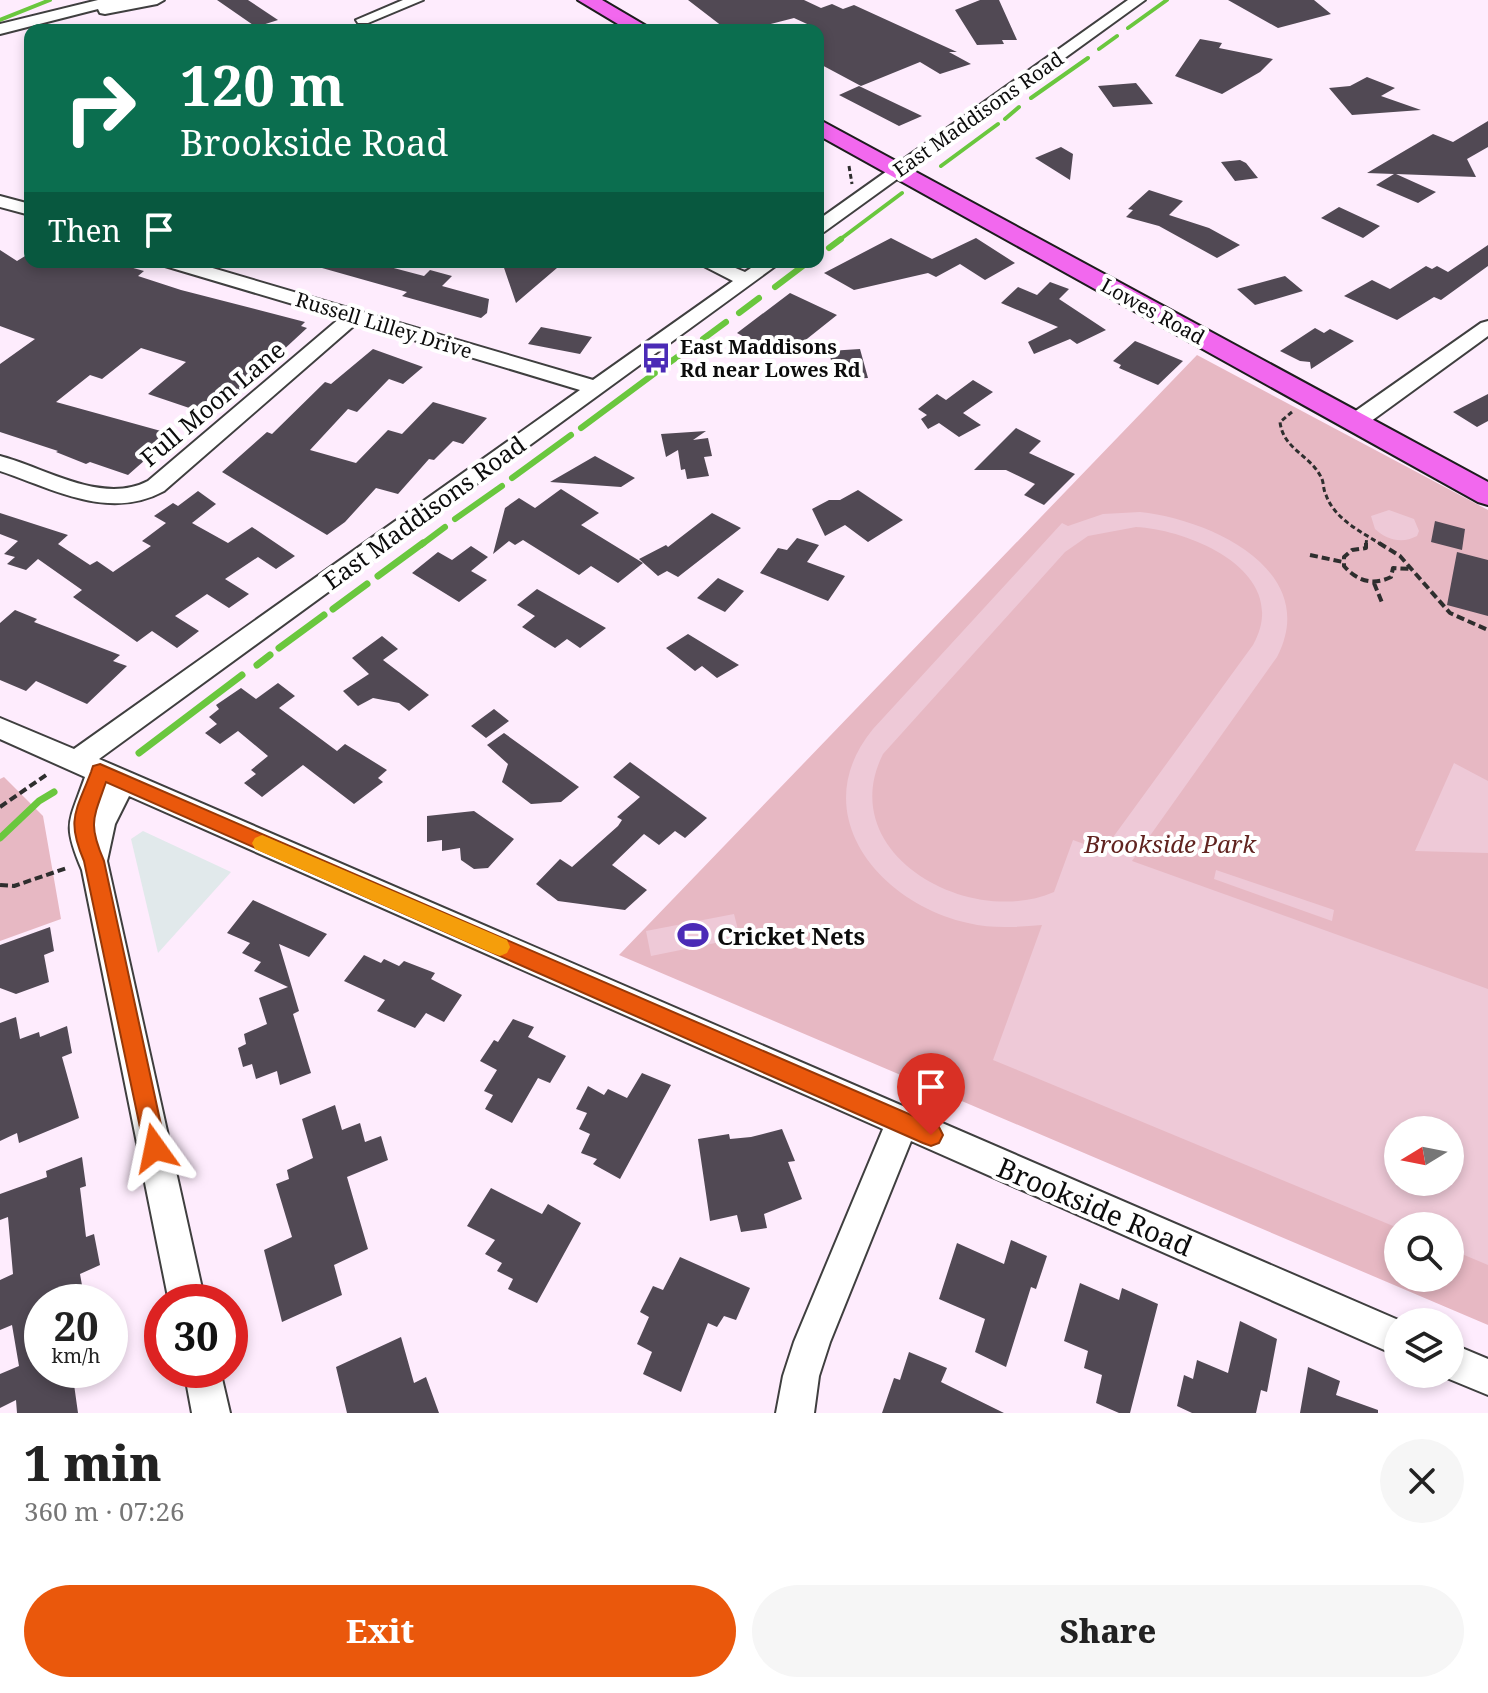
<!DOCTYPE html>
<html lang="en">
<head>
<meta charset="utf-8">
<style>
  :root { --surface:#fff; --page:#f6f6f6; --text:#222; --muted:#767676; --accent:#ea580c }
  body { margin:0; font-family:"Noto Serif",serif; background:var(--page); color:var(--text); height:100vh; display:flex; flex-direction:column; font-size:30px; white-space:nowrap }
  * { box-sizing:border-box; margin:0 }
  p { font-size:26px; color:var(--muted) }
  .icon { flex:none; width:44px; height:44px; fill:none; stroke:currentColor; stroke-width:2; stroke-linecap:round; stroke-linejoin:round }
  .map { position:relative; height:1413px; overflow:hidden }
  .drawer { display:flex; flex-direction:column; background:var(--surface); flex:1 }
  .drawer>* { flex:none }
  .guide { position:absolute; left:24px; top:24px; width:800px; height:244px; border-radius:16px; box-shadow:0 4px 12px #0003; background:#0b6e4f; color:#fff; overflow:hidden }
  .needle { width:52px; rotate:260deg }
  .tools { position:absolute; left:1384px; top:1116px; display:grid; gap:16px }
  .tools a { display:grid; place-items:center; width:80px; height:80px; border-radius:50%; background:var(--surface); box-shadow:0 4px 12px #0003; font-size:40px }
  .speed { position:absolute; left:24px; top:1284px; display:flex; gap:16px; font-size:40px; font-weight:700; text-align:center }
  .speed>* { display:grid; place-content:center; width:104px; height:104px; border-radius:50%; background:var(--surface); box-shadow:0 4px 12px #0003; line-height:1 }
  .speed small { font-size:20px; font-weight:400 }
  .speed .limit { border:12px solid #d22; background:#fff; color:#111 }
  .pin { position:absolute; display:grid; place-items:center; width:68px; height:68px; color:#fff; margin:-82px -34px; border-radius:50% 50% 50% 0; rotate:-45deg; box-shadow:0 0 8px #0007 }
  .pin .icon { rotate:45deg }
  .me { position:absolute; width:88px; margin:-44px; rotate:348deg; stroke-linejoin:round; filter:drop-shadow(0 0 6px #0008) }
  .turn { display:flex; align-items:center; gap:28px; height:168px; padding:0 24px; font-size:36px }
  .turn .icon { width:104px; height:104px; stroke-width:2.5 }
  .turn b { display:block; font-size:56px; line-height:68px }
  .then { display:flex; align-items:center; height:76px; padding:0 24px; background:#0003; gap:16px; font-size:30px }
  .round { display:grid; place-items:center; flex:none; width:84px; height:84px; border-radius:42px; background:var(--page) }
  .overview { display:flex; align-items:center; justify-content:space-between; height:136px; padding:0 24px }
  h1 { font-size:48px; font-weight:800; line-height:60px }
  .primary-button { display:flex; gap:16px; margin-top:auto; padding:16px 24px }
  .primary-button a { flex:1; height:92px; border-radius:48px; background:var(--accent); color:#fff; font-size:32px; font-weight:800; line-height:92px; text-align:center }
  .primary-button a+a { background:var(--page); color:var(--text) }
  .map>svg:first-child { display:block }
  .industrial { fill:#e1e9eb }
  .green { fill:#e7b8c3; fill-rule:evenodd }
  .pitch { fill:#eec9d7; fill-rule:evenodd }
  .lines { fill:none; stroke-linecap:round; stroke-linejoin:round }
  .stream-far2 { stroke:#6ac73e; stroke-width:4 }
  .stream-far1 { stroke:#6ac73e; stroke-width:6 }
  .stream { stroke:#6ac73e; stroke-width:7 }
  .building { fill:#514954 }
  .minor-casing { stroke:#3f3f3f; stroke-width:4 }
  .major-casing { stroke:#1d1d1d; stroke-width:4 }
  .path-far1 { stroke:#2e2e2e; stroke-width:3; stroke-dasharray:5 3; stroke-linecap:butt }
  .path { stroke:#2e2e2e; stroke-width:4; stroke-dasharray:8 4; stroke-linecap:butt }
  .minor { fill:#fff; fill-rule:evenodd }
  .major { fill:#f268ee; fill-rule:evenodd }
  .route { fill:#ea580c; stroke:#983908; stroke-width:2 }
  .slow { fill:#f59e0b }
  .labels { text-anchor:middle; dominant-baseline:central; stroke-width:8; stroke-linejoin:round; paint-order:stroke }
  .far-street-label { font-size:20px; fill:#0c0c0c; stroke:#fff }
  .far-poi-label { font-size:20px; font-weight:bold; fill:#0c0c0c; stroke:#fff; text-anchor:start }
  .street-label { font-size:24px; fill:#0c0c0c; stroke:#fff }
  .park-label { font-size:24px; font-style:italic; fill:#612420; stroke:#fff }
  .poi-label { font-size:24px; font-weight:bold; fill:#0c0c0c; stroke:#fff; text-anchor:start }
  .near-street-label { font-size:28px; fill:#0c0c0c; stroke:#fff }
</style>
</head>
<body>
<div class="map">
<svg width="1488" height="1413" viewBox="0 0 1488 1413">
  <rect width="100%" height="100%" fill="#feecfd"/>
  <!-- industrial -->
  <path class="industrial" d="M143 831 231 872 158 953 131 839Z"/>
  <!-- green -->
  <path class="green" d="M1197 355 1488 510V1325L619 955ZM1398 1130H1450V1182H1398ZM1398 1226H1450V1278H1398Z
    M4 777 43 816 61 919 0 941V779Z"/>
  <!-- pitch -->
  <path class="pitch" d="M1389 510 1414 519 1419 531 1417 536C1402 544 1387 540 1375 529L1371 516Z
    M1140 512C1209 519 1322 570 1277 657L1132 861 1488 989V1265L1450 1249V1226L1398 1228 993 1060 1042 925C1017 927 993 929 968 923 879 903 804 813 873 729L1062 523 1068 526 1103 514ZM1136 527C1192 530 1293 573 1253 645L1103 851 1073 840 1054 892C970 929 833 854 883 754L1065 552 1088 536ZM1398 1130H1450V1182H1398Z
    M1454 763 1488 781V853L1415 851Z
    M1216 870 1334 910 1332 921 1214 879Z
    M734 914 740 938 651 956 646 931Z"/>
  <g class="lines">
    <!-- stream-far2 -->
    <path class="stream-far2" d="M0 20 50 0
      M1128 28 1167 0
      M1099 49 1117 36
      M1031 98 1088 58
      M1005 119 1019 107
      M941 166 998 124
      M838 241 902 193"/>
    <!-- stream-far1 -->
    <path class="stream-far1" d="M829 248 841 239
      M775 287 808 262
      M739 313 759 298
      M703 339 726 322
      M666 365 694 345
      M581 428 655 373
      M512 478 571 435
      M455 519 502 486
      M421 545 445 527"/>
    <!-- stream -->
    <path class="stream" d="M378 576 423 543
      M333 609 367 584
      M279 648 324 615
      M257 665 270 655
      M139 753 242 675
      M0 838 39 801 54 792"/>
  </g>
  <!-- building -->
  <path class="building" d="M217 0H248L278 20 256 27Z
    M688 0H804L821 8 832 4 843 9 854 5 957 52H949L971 64 940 74 920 62 861 86 818 63V29L794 18 747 30H727Z
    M980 0H999L1017 40H1002L1004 44 977 45 955 10Z
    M1228 0H1314L1331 14 1278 28Z
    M1200 39 1222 43 1219 48 1273 59 1260 72 1222 94 1175 76Z
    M1367 77 1395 88 1381 96 1421 110 1352 115 1329 88 1350 86Z
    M1136 83 1153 104 1113 107 1098 86Z
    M859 86 922 116 899 126 839 95Z
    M1488 121V147L1467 159 1476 177 1396 174 1436 192 1418 203 1376 185 1394 174 1367 173 1433 134 1453 142Z
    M1061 147 1073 154 1070 180 1035 158Z
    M1240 160 1246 163 1258 178 1235 181 1221 162Z
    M1149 190 1183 201 1169 215 1209 228 1240 245 1217 258 1159 226 1126 217 1133 210 1128 209Z
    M1339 207 1380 226 1363 238 1321 218Z
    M891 238 932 259 976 238 1015 263 985 280 960 264 936 277 928 273 854 290 824 273Z
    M1488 245V266L1441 300 1434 297 1397 320 1344 296 1372 280 1390 289 1426 266 1432 269 1437 266 1448 272Z
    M0 250 17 261 30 253V262H112L144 271 138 276 181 290 305 322 301 326 307 328 280 353H283L210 415 148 394 186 362 141 348 102 379 90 375 56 402 179 436 158 455 153 453 128 475 90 462 86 464 56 452 58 451 0 432V364L35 339 0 326Z
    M323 262H371L424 276 430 270 452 276 442 286 489 299 487 313 481 318 402 296 407 292 322 268Z
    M502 262H564L516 303Z
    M1285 276 1303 291 1255 305 1237 289Z
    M1050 282 1069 289 1059 299 1106 330 1077 344 1070 339 1034 354 1028 342 1058 327 1001 303 1018 287 1037 295Z
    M790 293 837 315 788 354 773 347 768 350 737 333Z
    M541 327 592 337 580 354 528 344Z
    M1315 328 1324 333 1330 329 1354 341 1311 369 1310 362 1300 361 1280 351Z
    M1135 341 1145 345 1183 361 1158 385 1119 368 1121 365 1113 361Z
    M373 349 423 367 403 384 389 379 357 412 348 409 310 450 356 463 388 430 402 434 433 402 487 418 463 444 453 441 434 460 429 459 398 494 376 488 345 522 327 535 222 472 267 432 272 434 325 382 331 384Z
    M860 349 868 378 838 379 834 374 829 351Z
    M973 380 993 392 963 413 981 425 959 437 939 423 928 429 921 419 927 415 918 409 937 394 946 400Z
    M1488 394V421L1477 427 1453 412Z
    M1016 428 1041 441 1029 453 1075 474 1044 505 1024 495 1035 484 1006 470H974Z
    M706 431 693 440 708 438 712 456 704 457 709 476 687 479 685 469 681 470 678 450 666 457 661 434Z
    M595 456 635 478 621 487 550 482Z
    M561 489 599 513 581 525 643 563 618 583 591 566 579 575 523 540 515 545 509 541 493 554 505 508 519 498 535 508Z
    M858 490 903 520 868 542 845 525 825 536 812 509 829 500H840Z
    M198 491 216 504 192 523 228 543 252 527 295 556 276 569 258 557 225 579 249 594 229 608 207 594 175 616 199 631 177 648 152 631 137 642 73 597 82 590 38 559 26 570 7 564 15 557 4 554 18 541 0 534V513L68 535 58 544 90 565 97 561 113 572 151 546 142 541 166 523 154 516 173 503 178 506Z
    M712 513 741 528 678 577 667 571 658 576 639 559 666 545 668 547Z
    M1435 521 1465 529 1462 550 1431 542Z
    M797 538 819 545 807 562 845 576 828 601 760 573 778 548 787 550Z
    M471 546 488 557 471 571 487 580 459 602 412 573 438 552 452 560Z
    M1457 552 1488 560V616L1447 605Z
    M718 578 744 591 725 612 697 598Z
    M537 589 565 605 606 628 580 648 567 639 555 648 522 627 535 616 517 605Z
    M15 610 37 619 34 622 120 655 113 661 127 666 87 704 36 681 26 691 0 680V623Z
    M688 634 739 665 717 678 702 666 695 671 666 648Z
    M382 636 398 649 383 660 429 695 409 711 399 703 373 698 358 706 343 691 369 674 352 658Z
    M278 683 295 696 279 708 337 751 345 744 387 770 378 778 383 782 354 804 303 765 262 797 244 783 256 774 251 770 268 756 238 731 220 744 205 733 217 724 209 717 219 709 216 705 241 688 256 699Z
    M494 709 509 721 486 738 471 726Z
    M504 733 579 787 561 802 531 804 502 782 508 764 487 745Z
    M630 762 707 818 685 838 675 831 659 845 644 834 612 865 647 890 625 910 558 901 536 884 560 859 572 867 618 826 622 820 617 817 640 797 613 777Z
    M474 811 514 839 488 868 474 869 461 860 460 848 442 851V840L427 842V816Z
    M253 900 327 934 309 957 279 944 299 1011 293 1014 311 1073 280 1085 277 1071 256 1079 252 1064 243 1067 238 1048 246 1044 244 1034 267 1024 259 998 288 987 254 971 261 962 242 953 250 943 227 933Z
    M50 927 54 951 44 955 49 982 16 994 0 988V945Z
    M364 955 381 963 384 959 399 966 404 961 435 973 431 979 462 995 444 1022 426 1013 415 1028 377 1011 385 1000 344 981Z
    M16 1017 20 1039 39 1032 40 1037 67 1026 72 1053 62 1057 79 1118 19 1143 17 1133 0 1141V1023Z
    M513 1019 534 1027 528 1037 566 1056 550 1083 538 1078 512 1123 485 1109 493 1095 484 1091 497 1070 480 1061 494 1040 498 1042Z
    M642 1073 671 1085 620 1179 593 1164 597 1159 581 1153 590 1134 579 1129 587 1113 576 1109 588 1086 604 1095 608 1089 627 1098Z
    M335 1105 342 1130 360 1123 365 1142 381 1136 388 1160 347 1177 368 1249 334 1265 342 1295 282 1322 264 1250 292 1237 276 1184 289 1179 287 1170 313 1158 302 1119Z
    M782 1129 795 1161 788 1162 802 1199 764 1214 767 1228 741 1232 737 1215 710 1221 698 1139 729 1134 730 1139 751 1137Z
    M82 1157 86 1186 80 1188 86 1237 94 1234 100 1265 80 1274 85 1302H42V1370H72L78 1413H17L16 1400 0 1408V1374L19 1366 12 1325 0 1330V1280L13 1274 8 1217 0 1220V1194L47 1177 46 1171Z
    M491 1188 542 1214 548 1204 581 1223 537 1303 508 1289 513 1279 497 1271 502 1263 485 1254 495 1240 467 1226Z
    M1011 1240 1047 1256 1036 1289 1031 1287 1006 1367 975 1352 985 1319 939 1299 957 1243 1004 1264Z
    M680 1257 750 1288 736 1320 724 1316 717 1327 708 1323 681 1392 643 1374 652 1352 637 1344 649 1317 640 1312 653 1286 663 1290Z
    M1080 1283 1119 1300 1122 1288 1158 1304 1130 1413H1119L1096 1403 1102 1375 1084 1368 1088 1351 1064 1341Z
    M1240 1321 1277 1339 1267 1392 1261 1390 1256 1413H1192L1177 1406 1184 1375 1193 1379 1197 1360 1228 1373Z
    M401 1337 414 1383 426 1377 439 1413H347L336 1367Z
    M909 1352 947 1368 941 1382 1004 1413H882L894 1378 900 1380Z
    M1308 1367 1340 1381 1336 1395 1378 1410V1413H1300Z"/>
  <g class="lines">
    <!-- minor casing -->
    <g class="minor-casing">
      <path id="minor" d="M98 0H164L157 4 105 14 100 13 98 9 0 34V24Z
        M403 0H423L368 23H358L356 20Z
        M1128 0H1145L824 232 818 233V220Z
        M0 196 30 204V215L0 207Z
        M163 262H192L593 380 733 281 696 262H721L745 272 760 262H781L99 759 1403 1322H1398V1356L911 1141 830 1342 819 1376 814 1413H776L783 1376 794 1342 883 1129 129 796 115 824 107 861 205 1302H169L82 870C62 823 69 823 85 777L0 739V718L74 749 580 390 357 323 164 491C109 521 54 489 0 471V456C46 468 102 505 148 481L340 318 165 266Z
        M1488 321V336L1363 427H1347L1344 422 1347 417 1481 323Z
        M1450 1343 1488 1359V1395L1437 1374H1450Z
        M184 1370H220L230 1413H192Z"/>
    </g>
    <!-- major casing -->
    <g class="major-casing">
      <path id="major" d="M578 0H602L653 30H628Z
        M818 119 1488 482V505L1478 502 818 135Z"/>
    </g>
    <!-- path-far1 -->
    <path class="path-far1" d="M849 166 852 184
      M1292 412 1280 422C1283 449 1310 455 1321 477 1324 482 1323 490 1326 495 1335 520 1362 532 1382 545
      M1366 545 1367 535"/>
    <!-- path -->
    <path class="path" d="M1366 543V548L1352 550 1344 557V566C1357 581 1373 586 1391 577L1393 568 1411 569
      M1379 543 1400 556 1450 613 1488 630
      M1310 555 1343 562
      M1374 583 1383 605
      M0 807 49 773
      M0 885 14 886 67 868"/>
    <!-- minor -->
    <use href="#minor" class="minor"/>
    <!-- major -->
    <use href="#major" class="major"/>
  </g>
  <!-- route -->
  <path class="route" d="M100 764 939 1127 943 1135 939 1143 931 1146 923 1143 106 782C93 819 88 824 104 861L166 1148 163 1156 155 1159 146 1156 84 861C66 819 76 812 91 772L93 766Z"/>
  <!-- slow -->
  <path class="slow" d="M262 835 507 940 510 947 507 953 500 956 492 953 255 849 252 843 255 838Z"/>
  <!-- icons -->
  <defs>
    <g id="bus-bare" transform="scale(2.4)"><path d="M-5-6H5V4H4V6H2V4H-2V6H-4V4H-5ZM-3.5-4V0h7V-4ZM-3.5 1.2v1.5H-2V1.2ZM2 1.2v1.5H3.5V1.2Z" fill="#4b2bb6" stroke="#fff" stroke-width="2.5" paint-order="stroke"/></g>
    <g id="stadium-bare" transform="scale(2.4)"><path d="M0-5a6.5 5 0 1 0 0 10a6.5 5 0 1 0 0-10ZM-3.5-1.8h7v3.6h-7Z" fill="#4b2bb6" stroke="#fff" stroke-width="2.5" paint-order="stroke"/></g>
  </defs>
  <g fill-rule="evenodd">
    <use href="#bus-bare" x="656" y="358"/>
    <use href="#stadium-bare" x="693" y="935"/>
  </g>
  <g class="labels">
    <!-- far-street labels -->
    <g class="far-street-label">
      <text transform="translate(978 114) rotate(-35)">East Maddisons Road</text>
      <text transform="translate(1153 311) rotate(29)">Lowes Road</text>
      <text transform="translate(384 325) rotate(17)">Russell Lilley Drive</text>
    </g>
    <!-- far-poi labels -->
    <g class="far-poi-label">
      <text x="680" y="346">East Maddisons<tspan x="680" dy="23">Rd near Lowes Rd</tspan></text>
    </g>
    <!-- street labels -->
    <g class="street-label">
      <text transform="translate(212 403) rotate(-40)">Full Moon Lane</text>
      <text transform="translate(424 512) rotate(-36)">East Maddisons Road</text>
    </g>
    <!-- park labels -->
    <g class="park-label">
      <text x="1170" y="843">Brookside Park</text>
    </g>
    <!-- poi labels -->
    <g class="poi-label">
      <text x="717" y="935">Cricket Nets</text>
    </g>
    <!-- near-street labels -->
    <g class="near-street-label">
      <text transform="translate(1095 1206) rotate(23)">Brookside Road</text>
    </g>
  </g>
</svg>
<div class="tools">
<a><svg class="needle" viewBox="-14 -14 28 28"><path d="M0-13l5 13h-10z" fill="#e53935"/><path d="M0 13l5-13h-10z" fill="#767676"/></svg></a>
<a><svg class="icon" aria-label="search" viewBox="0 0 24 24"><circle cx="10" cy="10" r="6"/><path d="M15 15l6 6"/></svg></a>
<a><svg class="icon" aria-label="layers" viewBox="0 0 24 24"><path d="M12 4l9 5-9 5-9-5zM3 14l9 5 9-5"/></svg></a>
</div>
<div class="speed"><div>20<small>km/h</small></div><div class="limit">30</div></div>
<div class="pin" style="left:931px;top:1135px;background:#d93025"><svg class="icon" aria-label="arrive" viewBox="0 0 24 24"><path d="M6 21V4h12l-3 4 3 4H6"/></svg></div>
<svg class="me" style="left:155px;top:1148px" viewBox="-20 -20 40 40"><path d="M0-17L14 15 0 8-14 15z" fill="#ea580c" stroke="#fff" stroke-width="4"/></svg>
<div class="guide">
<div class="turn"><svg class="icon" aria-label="right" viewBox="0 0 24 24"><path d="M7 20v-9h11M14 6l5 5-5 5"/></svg><div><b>120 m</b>Brookside Road</div></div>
<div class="then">Then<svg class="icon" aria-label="arrive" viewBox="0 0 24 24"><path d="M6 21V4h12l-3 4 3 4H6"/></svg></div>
</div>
</div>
<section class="drawer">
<div class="overview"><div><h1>1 min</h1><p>360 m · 07:26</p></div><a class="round"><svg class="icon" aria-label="close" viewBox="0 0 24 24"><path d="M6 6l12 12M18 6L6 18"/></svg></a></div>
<div class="primary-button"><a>Exit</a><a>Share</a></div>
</section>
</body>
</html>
